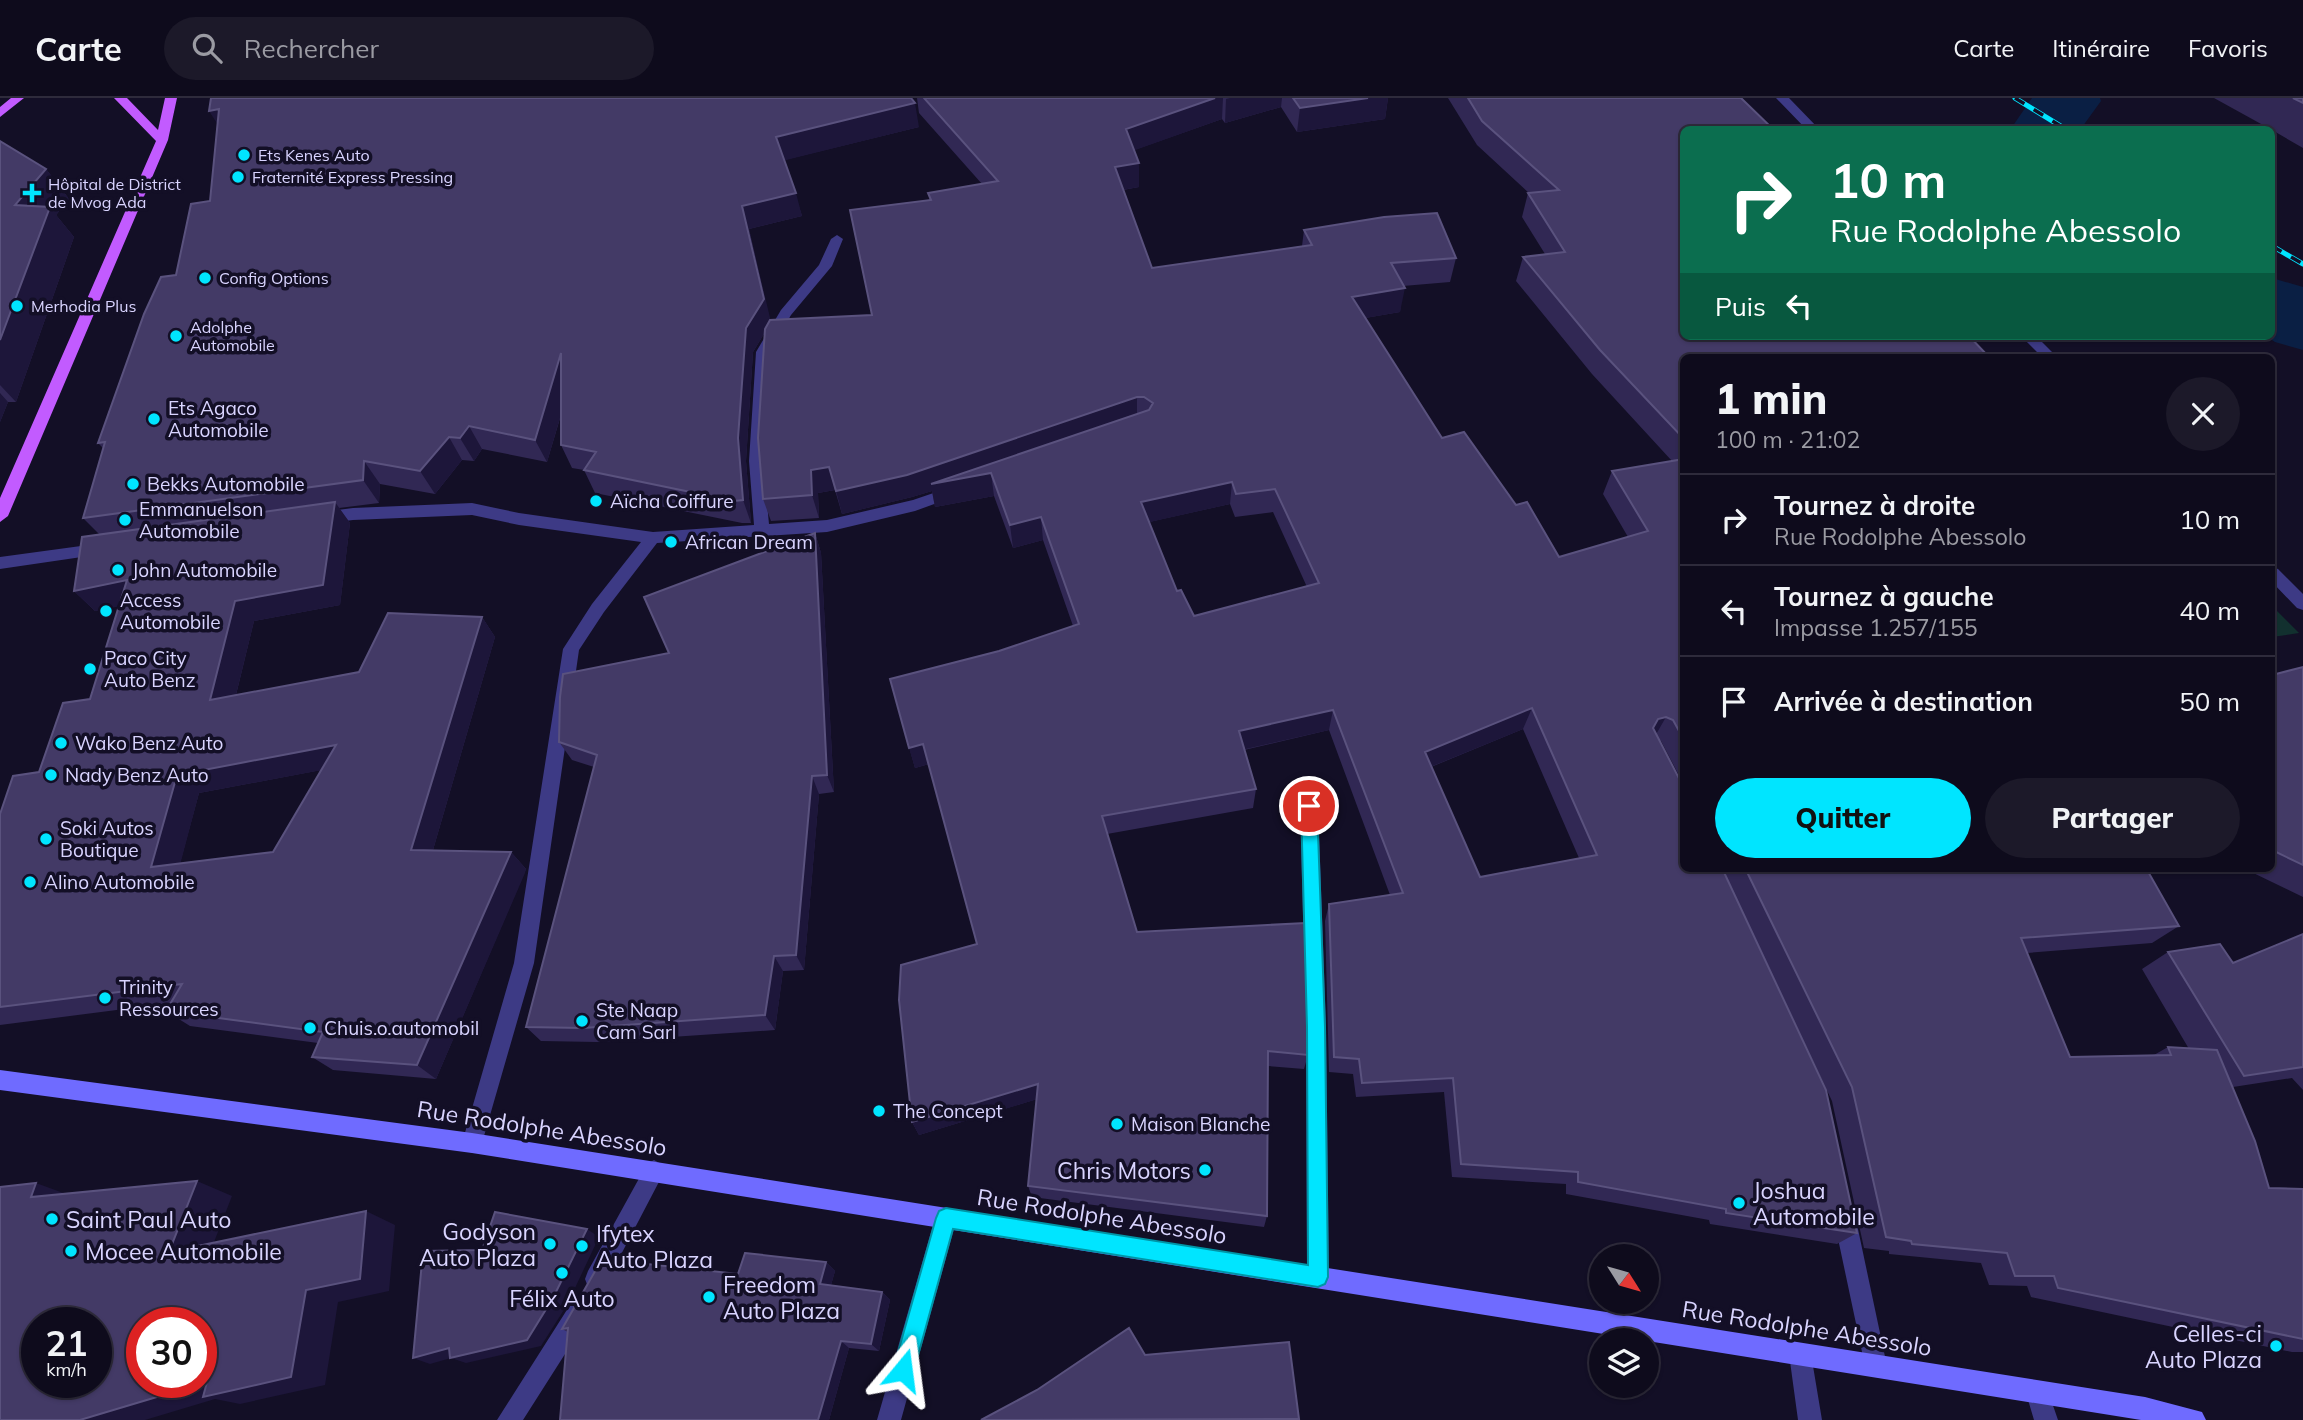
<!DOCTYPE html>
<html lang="fr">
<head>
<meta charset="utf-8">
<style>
  :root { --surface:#0e0b1c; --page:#1c1929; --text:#f1f3f6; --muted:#9b9ba3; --line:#2e2b3b; --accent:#00e5ff }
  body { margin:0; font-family:Mulish,sans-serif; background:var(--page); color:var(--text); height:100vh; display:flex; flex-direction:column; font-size:26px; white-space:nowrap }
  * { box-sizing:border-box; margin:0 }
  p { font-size:23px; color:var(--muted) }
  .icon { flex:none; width:38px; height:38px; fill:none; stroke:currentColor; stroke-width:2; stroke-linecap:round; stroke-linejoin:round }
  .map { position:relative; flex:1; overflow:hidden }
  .details { position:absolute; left:1680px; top:256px; width:595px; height:518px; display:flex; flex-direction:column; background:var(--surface); border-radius:10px; box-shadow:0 2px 5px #0004,0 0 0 2px var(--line) }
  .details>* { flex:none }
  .guide { position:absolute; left:1680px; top:28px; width:595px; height:214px; border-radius:10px; box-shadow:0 2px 5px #0004,0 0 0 2px var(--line); background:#0b6e4f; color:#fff; overflow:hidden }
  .needle { width:46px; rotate:127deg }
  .fabs { position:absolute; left:1589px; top:1146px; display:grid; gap:14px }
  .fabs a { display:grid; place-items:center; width:70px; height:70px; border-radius:50%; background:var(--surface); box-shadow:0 2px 5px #0004,0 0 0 2px var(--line); font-size:35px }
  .speed { position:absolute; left:21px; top:1209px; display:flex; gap:14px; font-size:35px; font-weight:700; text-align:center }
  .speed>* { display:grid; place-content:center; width:91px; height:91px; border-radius:50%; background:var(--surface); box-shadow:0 2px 5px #0004,0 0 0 2px var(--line); line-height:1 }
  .speed small { font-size:18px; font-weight:400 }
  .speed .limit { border:10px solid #d22; background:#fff; color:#111 }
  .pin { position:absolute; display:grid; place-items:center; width:60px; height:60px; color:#fff; margin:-30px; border:4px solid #fff; border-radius:50%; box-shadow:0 2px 7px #0007 }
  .me { position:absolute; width:77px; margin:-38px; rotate:16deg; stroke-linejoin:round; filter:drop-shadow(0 0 5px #0008) }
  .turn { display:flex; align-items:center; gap:24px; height:147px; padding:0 35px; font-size:32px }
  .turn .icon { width:91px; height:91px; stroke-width:2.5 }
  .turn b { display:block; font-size:49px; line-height:60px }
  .then { display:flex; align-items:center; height:66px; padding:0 35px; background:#0003; gap:14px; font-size:26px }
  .round { display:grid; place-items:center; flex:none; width:74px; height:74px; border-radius:37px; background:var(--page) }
  .headline { display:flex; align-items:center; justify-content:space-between; height:119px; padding:0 35px }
  h1 { font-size:42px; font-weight:800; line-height:52px }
  .action { display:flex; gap:14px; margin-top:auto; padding:14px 35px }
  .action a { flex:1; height:80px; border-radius:42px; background:var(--accent); color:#111; font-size:28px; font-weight:800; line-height:80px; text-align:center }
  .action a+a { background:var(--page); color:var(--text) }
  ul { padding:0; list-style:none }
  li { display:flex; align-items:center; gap:21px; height:91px; padding:0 35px; border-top:2px solid var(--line) }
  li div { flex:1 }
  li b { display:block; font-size:26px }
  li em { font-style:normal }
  header { display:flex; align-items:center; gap:42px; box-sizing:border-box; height:98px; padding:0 35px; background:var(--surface); border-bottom:2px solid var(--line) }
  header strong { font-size:33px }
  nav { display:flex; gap:38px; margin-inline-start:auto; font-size:24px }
  .search { width:490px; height:63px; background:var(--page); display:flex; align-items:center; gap:18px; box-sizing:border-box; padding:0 24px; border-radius:38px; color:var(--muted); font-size:26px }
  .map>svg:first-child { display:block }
  .green { fill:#12302f }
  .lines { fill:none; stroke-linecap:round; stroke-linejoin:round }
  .river { fill:#0a1f44; fill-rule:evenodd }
  .street { fill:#3d3a85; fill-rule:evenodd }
  .secondary { fill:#6f6bff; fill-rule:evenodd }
  .primary { fill:#c25bff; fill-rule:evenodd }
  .rail-casing { stroke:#00e5ff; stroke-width:5 }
  .rail { stroke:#130f26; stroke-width:3.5; stroke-dasharray:11; stroke-linecap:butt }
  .wall { fill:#312854; fill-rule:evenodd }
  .shaded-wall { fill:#1d163a }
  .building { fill:#433a66; stroke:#5a527e; stroke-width:2; fill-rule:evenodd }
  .route { fill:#00e5ff; stroke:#0095a6; stroke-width:2 }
  .poi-dot { fill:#00e5ff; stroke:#130f26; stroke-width:2.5 }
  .labels { text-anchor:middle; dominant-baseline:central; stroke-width:7; stroke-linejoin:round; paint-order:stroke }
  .far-poi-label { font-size:16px; fill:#d9d4ff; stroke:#130f26; text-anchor:start }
  .poi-label { font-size:19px; fill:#d9d4ff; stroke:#130f26; text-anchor:start }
  .near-street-label { font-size:23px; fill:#d9d4ff; stroke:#130f26 }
  .near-poi-label { font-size:23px; fill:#d9d4ff; stroke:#130f26; text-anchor:start }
</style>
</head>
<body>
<header>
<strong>Carte</strong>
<div class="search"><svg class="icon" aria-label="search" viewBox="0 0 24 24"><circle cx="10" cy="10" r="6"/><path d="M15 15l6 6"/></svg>Rechercher</div>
<nav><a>Carte</a><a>Itinéraire</a><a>Favoris</a></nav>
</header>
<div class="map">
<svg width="2303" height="1322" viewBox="0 0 2303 1322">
  <rect width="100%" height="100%" fill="#130f26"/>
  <!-- green -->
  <path class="green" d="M2272 508 2299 535 2272 539Z"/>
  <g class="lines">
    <!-- river -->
    <path class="river" d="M2032 0H2100L2101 3 2080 32H2010Z
      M2272 180 2303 189V252L2275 244 2266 238H2272Z"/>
    <!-- street -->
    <path class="street" d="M1776 0H1789L1820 32H1807Z
      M837 137 843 141 832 168 791 217 770 254 763 363 769 426 827 422 913 402 954 388 962 393 959 397 915 413 827 434 657 445 604 514 579 552 534 865 482 1045 479 1052 472 1055 465 1052 462 1045 514 865 563 551 592 506 641 444 519 427 472 417 353 422 322 426 314 420 322 414 353 410 472 405 519 415 653 434 754 427 749 363 756 254 781 212 819 167 831 141Z
      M2021 238H2036L2057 259H2042Z
      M103 445 109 447 111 451 109 455 0 471V459Z
      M2272 469 2278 471 2303 496V512L2297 510 2272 484Z
      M1309 700 1315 703 1318 708 1326 929 1329 1179 1326 1187 1318 1190 1310 1187 1307 1179 1306 929 1300 708 1303 703Z
      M654 1062 661 1066 665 1073 661 1080 604 1189 596 1192 588 1189 585 1181 588 1173 647 1066Z
      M1844 1106 1852 1109 1855 1117 1887 1268 1884 1276 1876 1279 1868 1276 1865 1268 1833 1117 1836 1109Z
      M946 1109 954 1112 957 1120 901 1322H877L935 1120 938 1112Z
      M578 1204 586 1207 589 1215 586 1223 523 1322H497L570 1207Z
      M1800 1245 1808 1248 1811 1256 1822 1322H1798L1789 1256 1792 1248Z
      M2038 1283 2046 1287 2058 1322H2034L2026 1295 2030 1287Z"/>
    <!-- secondary -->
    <path class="secondary" d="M0 972 472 1035 2145 1299 2202 1314 2206 1322H2141L472 1055 0 992Z"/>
    <!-- primary -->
    <path class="primary" d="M11 0H24L0 19V9Z
      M114 0H127L158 32 165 0H177L168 42 8 418 0 424V400L156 43Z"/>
    <!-- rail casing -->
    <g class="rail-casing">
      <path id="rail" d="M2015 0 2067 32
        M2272 148 2303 166"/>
    </g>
    <!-- rail -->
    <use href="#rail" class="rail"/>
  </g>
  <!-- wall -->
  <path class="wall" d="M917 0H1388L1385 21 1297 34 1281 9 1225 25 1222 21 1134 52 1139 89 1123 92 1152 170 1302 148 1304 132 1456 160 1450 184 1403 188 1400 214 1365 220 1442 340 1516 407 1559 459 1628 439 1603 396 1612 373 1672 363 1592 276 1516 183 1523 159 1545 156 1522 119 1528 95H1529L1477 47 1448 0H1741L1684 32 1846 242 1969 238 1684 259V687L1661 643 1659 642 1684 770H2146L2179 828 2152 845 2027 855 2070 959 2154 957 2168 949 2189 951 2142 871 2168 854 2233 865 2303 836V992L2292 980 2233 989 2269 1090 2303 1091V1254H2292L2031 1199 2027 1188 1989 1187 1981 1165 1889 1156V1153L1864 1150 1832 1003 1754 838 1857 1135 1837 1146 1710 1126 1709 1122 1566 1096V1086L1452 1079 1444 994 1356 999 1353 976 1329 974 1325 823 1329 806 1390 797 1329 632 1244 652 1256 691 1253 710 1107 736 1137 834 1308 957 1304 971 1268 968 1267 1118 1264 1129 1032 1099 1028 1088 1037 1001 919 1037 912 1024 977 846 929 666 915 670 890 581 999 553 1073 528 1043 442 1013 450 994 398 935 409 932 393 912 399 842 416 835 392 818 395 819 420 771 423 763 401 765 234 753 254 746 363 751 425H742L595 395 584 372 572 370 561 347V317L547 364 482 351 474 363 462 362 435 396 380 386 379 405 339 410 350 425 340 507 254 523 236 597 359 574 482 519 495 539 433 752 511 754 526 771 436 981 333 972 312 959 318 945 190 928 166 913 171 905 0 927V716L39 674 90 601 119 508 95 513 74 493 99 436 83 420 103 350 98 345 210 103 217 27 919 29 784 62 802 118 749 131 770 223 872 217 930 102 928 95 982 86 919 15ZM1230 406 1235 419 1273 414 1307 489 1194 518 1177 493 1149 424ZM1523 631 1579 760 1480 779 1431 669ZM321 672 273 754 180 765 199 695Z
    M2214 0H2303V50L2272 32Z
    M0 43 46 71 69 101 56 117 74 139 16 304H8L0 324Z
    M815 435 821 455 834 694 819 696 804 872 783 873 775 932 597 944 541 943 526 929 594 669 572 662 559 644Z
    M2303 569V799L2243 770H2272V577Z
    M826 1164 835 1173 831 1187 882 1194 890 1202 879 1253 849 1250 829 1322H560L568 1234 562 1231 738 1176Z"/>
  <!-- shaded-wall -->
  <path class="shaded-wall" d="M1215 0H1223L1222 21 1127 55 1126 31Z
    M1230 0H1282L1281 9 1225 25 1226 1Z
    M1368 0H1388L1385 21 1297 34 1300 10Z
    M915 5 919 29 782 63 776 39Z
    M219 11 224 36 209 13Z
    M1139 65V89L1116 93 1115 69Z
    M46 71 69 101 56 117 74 139 16 304 0 287V242L15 107Z
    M796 95 802 118 749 131 771 224 753 254 746 363 751 425 743 402 738 340 742 108Z
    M1405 190 1400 214 1348 223 1352 199Z
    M561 255 572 279 547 364 535 342Z
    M0 295 8 304 0 324Z
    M1137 299V322L991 375 994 398 935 409 932 393 912 399 842 416 836 393Z
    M469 328 482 351 474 363 460 340Z
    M449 339 462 362 435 396 420 373Z
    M364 363 380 386 379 405 363 382Z
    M829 369 835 392 818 395 819 420 812 397 811 372Z
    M1232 384 1230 406 1141 426V404Z
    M335 404 350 425 340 507 254 523 230 621 210 602 235 503Z
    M1041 419 1043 442 1013 450 1010 427Z
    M815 435 821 455 834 694 827 677Z
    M127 482 147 503 95 513 74 493Z
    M482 519 495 539 428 769 411 752Z
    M1532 610 1523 631 1418 674 1425 654Z
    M1333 612 1329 632 1237 653 1239 633Z
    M1666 619 1654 640 1646 642 1658 621Z
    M923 646 929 666 915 670 909 650Z
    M336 647 354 666 199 695 175 786 151 769 177 677Z
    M812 678 819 696 804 872 796 857Z
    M511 754 526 771 525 775 436 981 417 967Z
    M774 858 783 873 775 932 765 917Z
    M1038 986 1041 1000 919 1037 912 1024Z
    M197 1083 232 1098 205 1167 169 1154Z
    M36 1085 77 1100 31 1099Z
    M366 1113 395 1127 389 1193 338 1204 325 1287 240 1306 215 1301 145 1322H80L306 1192Z
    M587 1131 599 1139 567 1207 541 1248 466 1265 451 1260 430 1266 413 1260 449 1250Z
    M826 1164 835 1173 829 1194 820 1186Z
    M882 1194 890 1202 879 1253 871 1246Z
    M841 1243 849 1250 829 1322H818Z"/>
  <!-- building -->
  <path class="building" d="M211 0H911L915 5 776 39 796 95 742 108 764 201 746 230 738 340 743 402 734 403 584 372 596 354 561 347V255L535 342 469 328 460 340 449 339 420 373 364 363 363 382 83 420 105 344 98 345 144 216 161 179 176 177 191 106 210 103 219 11 209 13Z
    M924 0H1215L1126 31 1139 65 1115 69 1152 170 1312 147 1304 132 1384 119 1437 115 1456 160 1391 165 1405 190 1352 199 1442 340 1464 334 1516 407 1527 404 1559 459 1648 433 1612 373 1684 361V642L1673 622 1666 619 1658 621 1653 630 1684 690V770H1722L1826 992 1857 1135 1726 1115V1111L1578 1084V1074L1461 1066 1453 980 1362 985 1359 961 1334 959 1329 806 1403 795 1333 612 1239 633 1256 691 1102 718 1137 834 1305 825 1308 957 1268 953 1267 1118 1028 1088 1038 986 912 1024 899 902 901 867 977 846 923 646 909 650 890 581 999 553 1079 526 1041 419 1010 427 991 375 931 386 1149 312 1153 305 1144 299H1137L907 377 836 393 829 369 811 372 812 397 763 401 758 340 765 231 770 222 872 217 850 112 931 102 928 95 998 83ZM1232 384 1236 396 1275 391 1319 485 1194 518 1181 492 1177 493 1141 404ZM1532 610 1597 757 1480 779 1425 654Z
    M1293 0H1368L1300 10Z
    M1468 0H1741L1774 32H1684V238H1843L1846 242 1865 238H1969L1989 259H1684V341L1600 252 1523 159 1565 154 1528 95 1559 92 1482 23Z
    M2293 0H2303V5Z
    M0 43 46 71 15 107 50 109 0 242Z
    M335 404 323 487 235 503 210 602 359 574 388 515 482 519 411 752 511 754 417 967 312 959 323 934 166 913 182 886 0 909V716L13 678 39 674 63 605 90 601 127 482 74 493 82 439ZM336 647 273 754 151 769 177 677Z
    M815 435 827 677 812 678 796 857 774 858 765 917 583 930 526 929 597 657 559 644 560 599 563 576 669 555 644 499Z
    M2303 569V767L2272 752V577Z
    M1745 770H2146L2179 828 2021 840 2070 959 2171 957 2168 949 2217 952 2255 1043 2269 1090 2303 1091V1241L2058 1190 2054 1178H2015L2007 1155 1912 1146 1911 1143 1886 1139 1852 989Z
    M2303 836V969L2244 978 2168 854 2220 846 2233 865Z
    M197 1083 169 1154 366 1113 360 1181 306 1192 291 1279 203 1299 207 1284 80 1322H0V1089L36 1085 31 1099ZM37 1225H96V1284H37ZM142 1225H201V1284H142Z
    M495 1114 587 1131 553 1200 527 1242 450 1260 449 1250 413 1260 423 1153 482 1152Z
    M745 1155 826 1164 820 1186 882 1194 871 1246 841 1243 818 1322H560L568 1230 562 1231 602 1161 738 1176Z
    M1129 1230 1145 1257 1289 1244 1299 1321 981 1322 1037 1292Z"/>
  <!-- route -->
  <path class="route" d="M1309 701 1315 703 1317 708 1325 929 1328 1179 1325 1186 1318 1189 953 1131 914 1272 911 1279 903 1282 896 1279 893 1272 936 1120 939 1113 946 1110 1308 1167 1307 929 1301 708 1303 703Z"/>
  <!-- markers -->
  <g class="poi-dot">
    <circle cx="244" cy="57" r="7"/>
    <circle cx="238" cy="79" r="7"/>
    <path d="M28.5 84.5h7v7h7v7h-7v7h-7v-7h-7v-7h7z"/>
    <circle cx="205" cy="180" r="7"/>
    <circle cx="17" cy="208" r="7"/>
    <circle cx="176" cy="238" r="7"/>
    <circle cx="154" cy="321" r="7"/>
    <circle cx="133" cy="386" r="7"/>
    <circle cx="596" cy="403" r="7"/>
    <circle cx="125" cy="422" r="7"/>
    <circle cx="671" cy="444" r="7"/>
    <circle cx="118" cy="472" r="7"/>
    <circle cx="106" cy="513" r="7"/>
    <circle cx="90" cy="571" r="7"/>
    <circle cx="61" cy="645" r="7"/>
    <circle cx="51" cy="677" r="7"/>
    <circle cx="46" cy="741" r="7"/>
    <circle cx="30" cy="784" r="7"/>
    <circle cx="105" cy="900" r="7"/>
    <circle cx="582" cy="923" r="7"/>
    <circle cx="310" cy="930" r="7"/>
    <circle cx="879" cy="1013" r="7"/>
    <circle cx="1117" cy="1026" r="7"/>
    <circle cx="1205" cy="1072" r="7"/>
    <circle cx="1739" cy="1105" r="7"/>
    <circle cx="52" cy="1121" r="7"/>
    <circle cx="550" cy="1146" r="7"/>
    <circle cx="582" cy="1148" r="7"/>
    <circle cx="71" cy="1153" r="7"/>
    <circle cx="562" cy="1175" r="7"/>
    <circle cx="709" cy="1199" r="7"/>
    <circle cx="2276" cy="1248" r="7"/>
  </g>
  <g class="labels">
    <!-- far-poi labels -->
    <g class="far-poi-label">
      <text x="258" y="57">Ets Kenes Auto</text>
      <text x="252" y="79">Fraternité Express Pressing</text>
      <text x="48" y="86">Hôpital de District<tspan x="48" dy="18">de Mvog Ada</tspan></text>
      <text x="219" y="180">Config Options</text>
      <text x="31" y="208">Merhodia Plus</text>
      <text x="190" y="229">Adolphe<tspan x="190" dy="18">Automobile</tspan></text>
    </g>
    <!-- poi labels -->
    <g class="poi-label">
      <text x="168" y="310">Ets Agaco<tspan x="168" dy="22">Automobile</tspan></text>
      <text x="147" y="386">Bekks Automobile</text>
      <text x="610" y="403">Aïcha Coiffure</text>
      <text x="139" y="411">Emmanuelson<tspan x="139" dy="22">Automobile</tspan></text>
      <text x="685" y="444">African Dream</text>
      <text x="132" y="472">John Automobile</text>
      <text x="120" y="502">Access<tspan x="120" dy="22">Automobile</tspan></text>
      <text x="104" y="560">Paco City<tspan x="104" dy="22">Auto Benz</tspan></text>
      <text x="75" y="645">Wako Benz Auto</text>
      <text x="65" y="677">Nady Benz Auto</text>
      <text x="60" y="730">Soki Autos<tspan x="60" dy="22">Boutique</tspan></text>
      <text x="44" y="784">Alino Automobile</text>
      <text x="119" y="889">Trinity<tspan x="119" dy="22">Ressources</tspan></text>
      <text x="596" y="912">Ste Naap<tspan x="596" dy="22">Cam Sarl</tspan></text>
      <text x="324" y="930">Chuis.o.automobil</text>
      <text x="893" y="1013">The Concept</text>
      <text x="1131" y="1026">Maison Blanche</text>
    </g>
    <!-- near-street labels -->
    <g class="near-street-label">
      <text transform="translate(542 1030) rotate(9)">Rue Rodolphe Abessolo</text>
      <text transform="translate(1102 1118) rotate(9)">Rue Rodolphe Abessolo</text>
      <text transform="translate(1807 1230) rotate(9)">Rue Rodolphe Abessolo</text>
    </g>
    <!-- near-poi labels -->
    <g class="near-poi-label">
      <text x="1191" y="1072" text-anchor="end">Chris Motors</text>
      <text x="1753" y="1092">Joshua<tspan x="1753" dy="26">Automobile</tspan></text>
      <text x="66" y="1121">Saint Paul Auto</text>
      <text x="536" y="1133" text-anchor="end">Godyson<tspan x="536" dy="26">Auto Plaza</tspan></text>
      <text x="596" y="1135">Ifytex<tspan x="596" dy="26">Auto Plaza</tspan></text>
      <text x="85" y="1153">Mocee Automobile</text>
      <text x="723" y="1186">Freedom<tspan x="723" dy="26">Auto Plaza</tspan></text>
      <text x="562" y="1200" text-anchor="middle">Félix Auto</text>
      <text x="2262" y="1235" text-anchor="end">Celles-ci<tspan x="2262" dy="26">Auto Plaza</tspan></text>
    </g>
  </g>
</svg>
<div class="fabs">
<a><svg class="needle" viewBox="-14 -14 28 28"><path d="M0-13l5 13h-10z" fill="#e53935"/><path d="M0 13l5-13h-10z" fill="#9b9ba3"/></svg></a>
<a><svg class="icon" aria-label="layers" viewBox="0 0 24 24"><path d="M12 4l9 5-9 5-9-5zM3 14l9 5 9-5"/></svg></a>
</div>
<div class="speed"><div>21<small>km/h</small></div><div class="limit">30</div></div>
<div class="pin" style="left:1309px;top:708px;background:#d93025"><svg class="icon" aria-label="arrive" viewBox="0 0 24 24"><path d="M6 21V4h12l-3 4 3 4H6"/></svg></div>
<svg class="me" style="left:903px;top:1272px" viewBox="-20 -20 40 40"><path d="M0-17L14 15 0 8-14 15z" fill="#00e5ff" stroke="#fff" stroke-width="4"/></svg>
<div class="guide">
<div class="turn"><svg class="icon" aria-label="right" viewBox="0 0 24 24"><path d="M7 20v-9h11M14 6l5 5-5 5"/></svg><div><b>10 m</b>Rue Rodolphe Abessolo</div></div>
<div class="then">Puis<svg class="icon" aria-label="left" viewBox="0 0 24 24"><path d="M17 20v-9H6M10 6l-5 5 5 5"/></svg></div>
</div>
<section class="details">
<div class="headline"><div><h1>1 min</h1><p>100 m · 21:02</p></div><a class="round"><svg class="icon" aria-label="close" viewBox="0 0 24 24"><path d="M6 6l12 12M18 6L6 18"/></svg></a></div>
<ul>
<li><svg class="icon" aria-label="right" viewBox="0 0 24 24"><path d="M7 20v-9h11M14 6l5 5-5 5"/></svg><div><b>Tournez à droite</b><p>Rue Rodolphe Abessolo</p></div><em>10 m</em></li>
<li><svg class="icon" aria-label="left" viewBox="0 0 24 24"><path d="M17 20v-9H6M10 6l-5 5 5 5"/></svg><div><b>Tournez à gauche</b><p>Impasse 1.257/155</p></div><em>40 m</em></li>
<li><svg class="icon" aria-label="arrive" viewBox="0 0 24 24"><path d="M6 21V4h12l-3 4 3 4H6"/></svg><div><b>Arrivée à destination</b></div><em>50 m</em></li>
</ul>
<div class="action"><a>Quitter</a><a>Partager</a></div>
</section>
</div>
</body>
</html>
